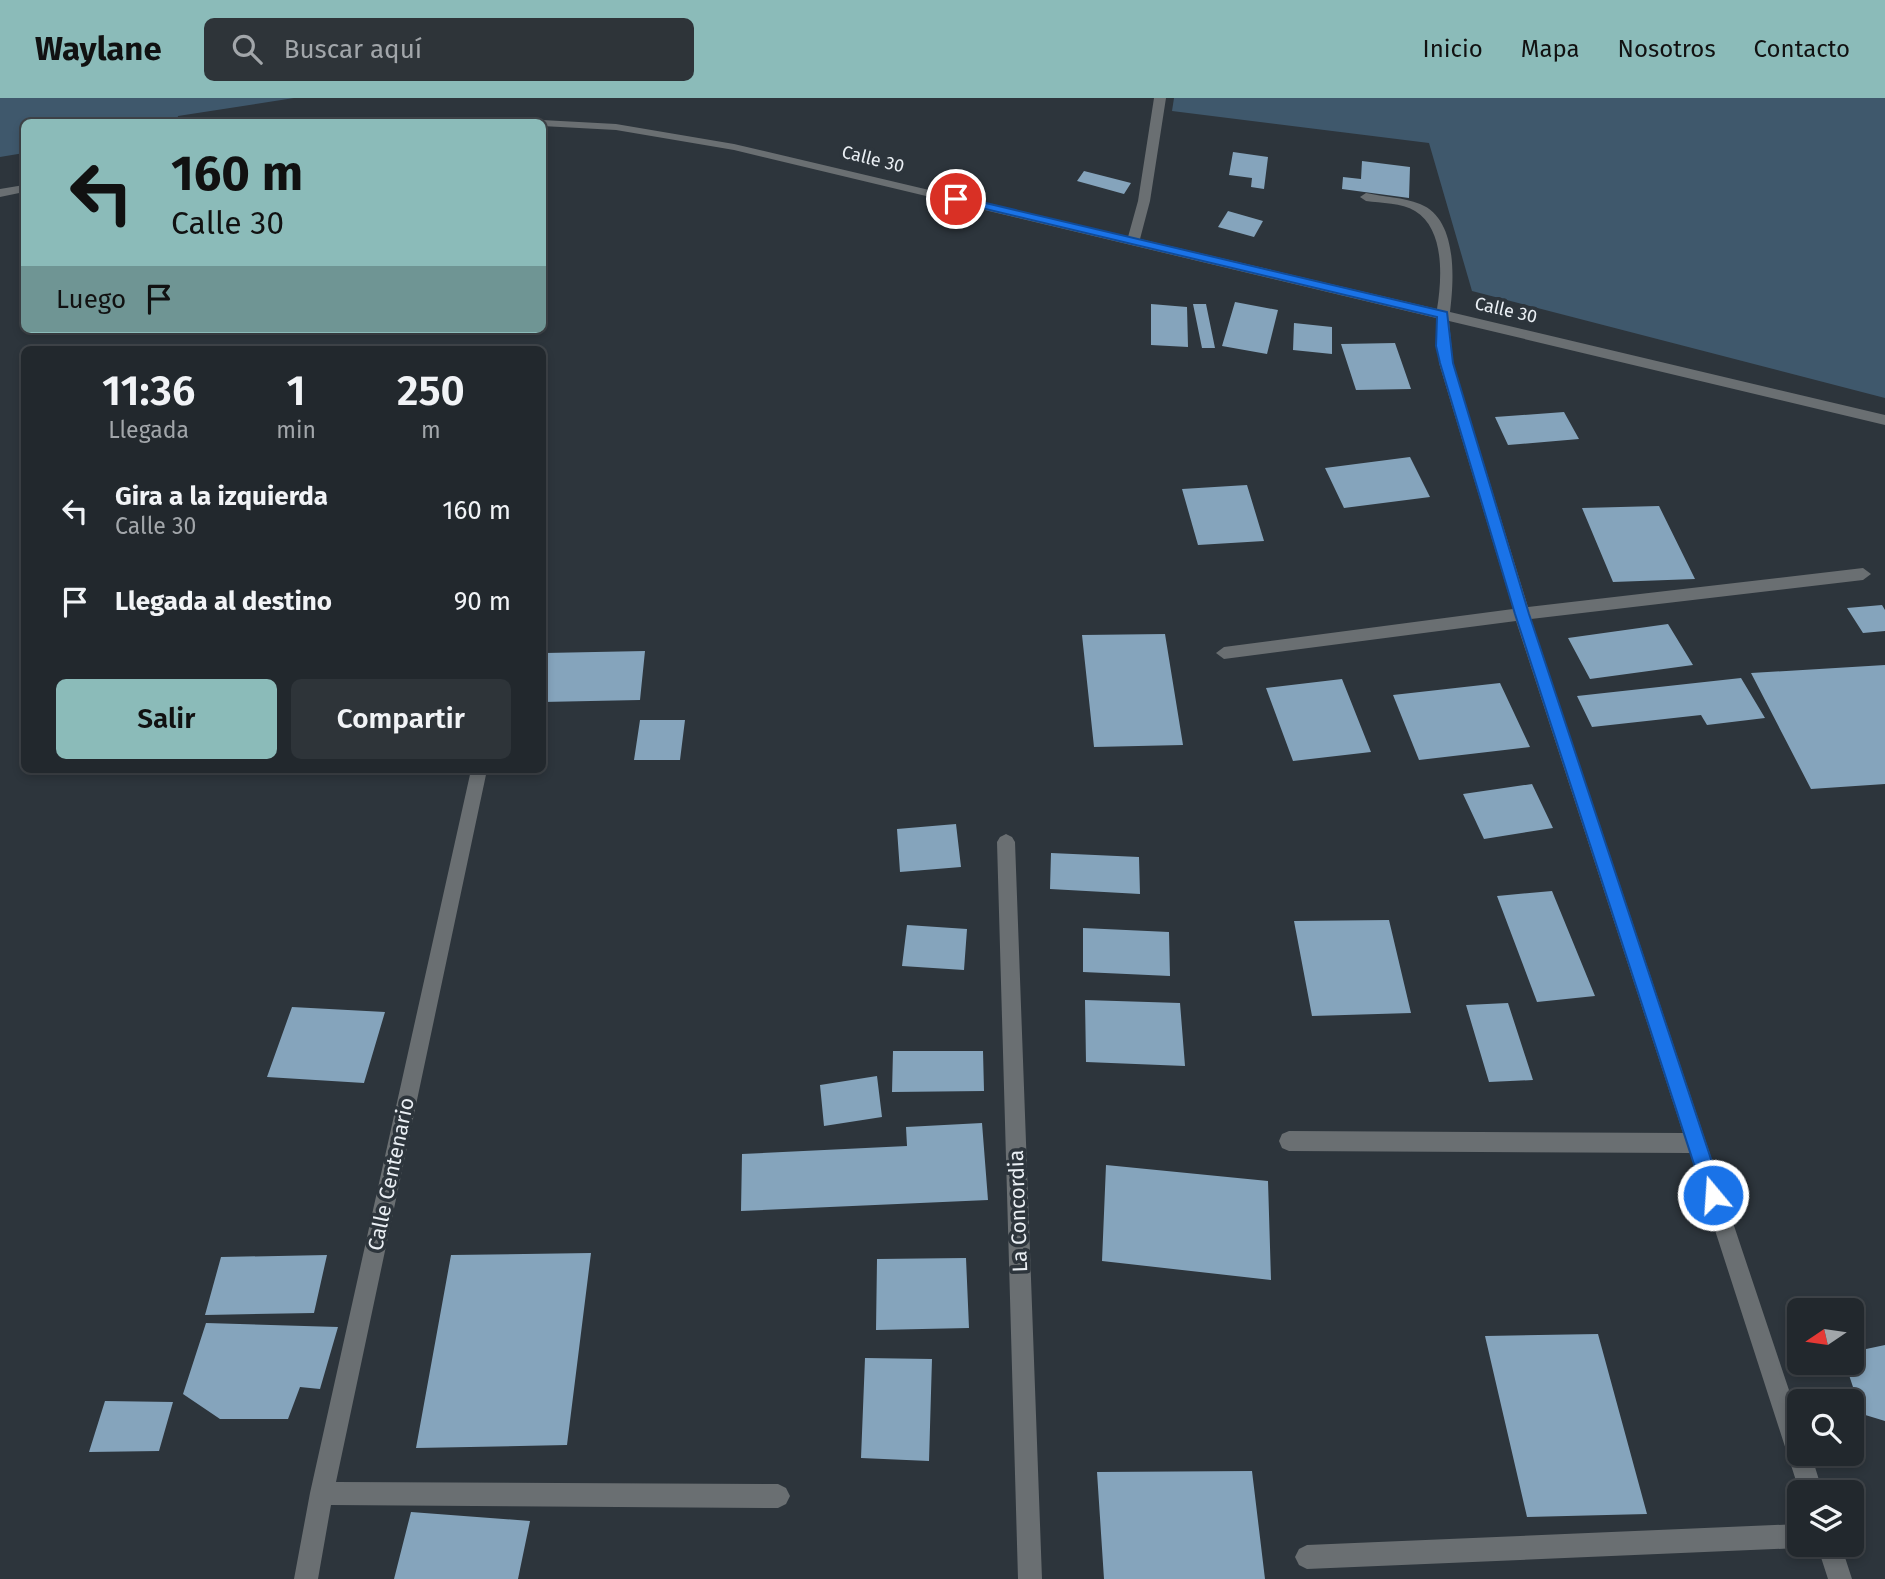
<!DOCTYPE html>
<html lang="es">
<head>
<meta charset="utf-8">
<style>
  :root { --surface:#22282d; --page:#2e3439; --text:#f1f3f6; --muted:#a2a6aa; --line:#3f4449; --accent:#8bbbb9 }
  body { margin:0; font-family:"Fira Sans",sans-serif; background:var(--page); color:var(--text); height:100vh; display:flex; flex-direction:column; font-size:26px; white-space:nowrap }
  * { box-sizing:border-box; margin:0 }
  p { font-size:23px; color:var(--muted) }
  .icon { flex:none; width:38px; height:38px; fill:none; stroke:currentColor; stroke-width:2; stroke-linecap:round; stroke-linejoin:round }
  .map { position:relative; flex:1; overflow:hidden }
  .sheet { position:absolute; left:21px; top:248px; width:525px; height:427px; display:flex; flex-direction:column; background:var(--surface); border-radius:10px; box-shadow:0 4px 10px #0003,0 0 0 2px var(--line) }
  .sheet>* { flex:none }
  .hud { position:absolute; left:21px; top:21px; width:525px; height:214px; border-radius:10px; box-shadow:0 4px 10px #0003,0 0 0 2px var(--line); background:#8bbbb9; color:#111; overflow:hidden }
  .needle { width:46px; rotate:257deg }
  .controls { position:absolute; left:1787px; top:1200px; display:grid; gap:14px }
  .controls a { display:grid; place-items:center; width:77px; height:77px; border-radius:10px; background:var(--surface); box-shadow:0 4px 10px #0003,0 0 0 2px var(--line); font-size:35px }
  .pin { position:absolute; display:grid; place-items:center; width:60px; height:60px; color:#fff; margin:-30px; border:4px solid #fff; border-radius:50%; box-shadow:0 2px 7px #0007 }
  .me { position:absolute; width:77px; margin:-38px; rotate:342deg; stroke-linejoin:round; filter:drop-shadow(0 0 5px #0008) }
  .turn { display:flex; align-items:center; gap:24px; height:147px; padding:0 35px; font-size:32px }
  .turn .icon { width:91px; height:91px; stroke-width:2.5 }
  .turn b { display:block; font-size:49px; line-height:60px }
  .then { display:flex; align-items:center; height:66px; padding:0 35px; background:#0003; gap:14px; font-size:26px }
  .eta { display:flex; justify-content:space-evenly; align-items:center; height:119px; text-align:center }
  .eta b { font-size:42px; font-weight:600; line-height:49px }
  .action { display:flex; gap:14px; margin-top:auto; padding:14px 35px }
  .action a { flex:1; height:80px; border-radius:10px; background:var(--accent); color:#111; font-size:28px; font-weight:600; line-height:80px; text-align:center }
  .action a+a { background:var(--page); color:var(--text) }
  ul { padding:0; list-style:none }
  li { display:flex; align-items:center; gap:21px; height:91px; padding:0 35px }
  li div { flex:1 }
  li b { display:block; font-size:26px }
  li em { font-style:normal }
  header { display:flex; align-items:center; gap:42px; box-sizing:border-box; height:98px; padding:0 35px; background:var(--accent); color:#111 }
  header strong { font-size:33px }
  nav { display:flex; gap:38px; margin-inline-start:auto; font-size:24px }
  .search { width:490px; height:63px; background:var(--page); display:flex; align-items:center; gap:18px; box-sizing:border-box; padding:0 24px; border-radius:10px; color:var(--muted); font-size:26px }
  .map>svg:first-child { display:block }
  .green { fill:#3f586c }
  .building { fill:#85a4bc }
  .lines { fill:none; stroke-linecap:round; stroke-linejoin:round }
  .minor { fill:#6a6f72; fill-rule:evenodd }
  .route { fill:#1a73e8; stroke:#114b97; stroke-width:2 }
  .labels { text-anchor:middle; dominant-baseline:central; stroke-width:7; stroke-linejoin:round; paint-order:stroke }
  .far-street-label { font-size:18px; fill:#eaeff4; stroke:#2d353c }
  .street-label { font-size:21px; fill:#eaeff4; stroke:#2d353c }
</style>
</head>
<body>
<header>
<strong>Waylane</strong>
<div class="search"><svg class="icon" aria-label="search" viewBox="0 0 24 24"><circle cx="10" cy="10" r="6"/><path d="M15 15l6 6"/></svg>Buscar aquí</div>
<nav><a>Inicio</a><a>Mapa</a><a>Nosotros</a><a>Contacto</a></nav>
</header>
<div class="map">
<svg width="1885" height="1481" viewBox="0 0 1885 1481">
  <rect width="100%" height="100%" fill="#2d353c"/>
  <!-- green -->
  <path class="green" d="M0 0H294L178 18 177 24H24V55L0 59Z
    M1174 0H1885V300L1472 193 1429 45 1172 13Z"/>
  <!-- building -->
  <path class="building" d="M1233 54 1268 59 1264 91 1251 89 1252 80 1229 77Z
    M1362 63 1410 69 1409 100 1342 91 1343 79 1361 81Z
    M1084 73 1131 85 1124 96 1077 83Z
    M1228 113 1263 123 1254 139 1218 129Z
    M1235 204 1278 212 1267 256 1222 248Z
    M1151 206 1187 209 1188 249 1151 247Z
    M1193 206H1206L1215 250H1202Z
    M1294 225 1332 229V256L1293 252Z
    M1395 245 1411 291 1356 292 1341 246Z
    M1564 314 1579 341 1508 347 1495 319Z
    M1410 359 1430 399 1344 410 1325 370Z
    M1247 387 1264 443 1198 447 1182 391Z
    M1659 408 1695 481 1613 484 1582 410Z
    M1882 507 1885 512V533L1863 535 1847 510Z
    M1668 526 1693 567 1590 581 1568 540Z
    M1165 536 1183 647 1094 649 1082 537Z
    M645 553 640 602 542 604 545 555Z
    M1885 567V686L1811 691 1751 575Z
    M1741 580 1765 620 1707 627 1701 617 1592 629 1577 598Z
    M1342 581 1371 654 1293 663 1266 590Z
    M1500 585 1530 649 1419 662 1393 597Z
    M640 622H685L680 662H634Z
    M1532 686 1553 730 1484 741 1463 696Z
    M956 726 961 769 900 774 897 731Z
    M1051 755 1139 759 1140 796 1050 791Z
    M1552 793 1595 898 1537 904 1497 798Z
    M1389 822 1411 915 1312 918 1294 823Z
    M907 827 967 831 964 872 902 868Z
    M1083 830 1169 834 1170 878 1083 874Z
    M1085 902 1180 905 1185 968 1086 964Z
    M1508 905 1533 982 1489 984 1466 907Z
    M292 909 385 914 364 985 267 979Z
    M893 953H983L984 993 892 994Z
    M877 978 882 1019 824 1028 820 987Z
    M982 1025 988 1102 741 1113 742 1056 907 1048 906 1029Z
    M1106 1067 1268 1083 1271 1182 1102 1163Z
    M591 1155 567 1347 416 1350 451 1157Z
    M327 1157 314 1215 205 1217 221 1159Z
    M966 1160 969 1230 876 1232 877 1161Z
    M206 1225 338 1229 320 1291 300 1289 288 1321H220L183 1296Z
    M1598 1236 1647 1416 1527 1419 1485 1238Z
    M1885 1247V1323L1862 1316 1845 1265H1852V1254Z
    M865 1260 932 1261 929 1363 861 1360Z
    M105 1303 173 1304 159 1353 89 1354Z
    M1252 1373 1265 1481H1104L1097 1374Z
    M411 1414 530 1423 518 1481H394Z"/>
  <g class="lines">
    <!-- minor -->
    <path class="minor" d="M1154 0H1166L1150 103 1140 141 1437 211C1442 181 1445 131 1415 113 1402 105 1381 105 1366 103L1360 99 1366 95C1384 99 1403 99 1420 106 1458 121 1454 182 1450 214L1885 317V327L1449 223 1453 265 1528 509 1863 470 1871 476 1863 482 1531 521 1799 1322V1356H1811L1823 1395H1800L1690 1055 1289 1053 1282 1050 1279 1043 1282 1036 1289 1033 1683 1035 1516 523 1224 561 1216 555 1224 549 1513 511 1439 265 1436 220 734 52 616 32 542 28V24H537L542 22 616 26 734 46 1128 139 1138 103Z
      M24 87V94L0 99V91Z
      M471 672H487L336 1384 778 1386 786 1390 790 1398 786 1406 778 1410 331 1407 318 1481H294L310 1395Z
      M1006 736 1012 739 1015 744 1042 1481H1018L997 744 1000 739Z
      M1799 1426V1447H1805L1799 1450 1307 1471 1299 1467 1295 1459 1299 1451 1307 1447Z
      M1817 1447H1841L1852 1481H1828Z"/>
  </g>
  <!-- route -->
  <path class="route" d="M956 98 1447 214 1453 265 1529 516 1723 1097 1720 1103 1713 1106 1707 1103 1704 1097 1515 516 1440 265 1436 248 1437 219 952 103 951 101Z"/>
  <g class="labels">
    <!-- far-street labels -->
    <g class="far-street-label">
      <text transform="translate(873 61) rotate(14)">Calle 30</text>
      <text transform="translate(1506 212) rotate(13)">Calle 30</text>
    </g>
    <!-- street labels -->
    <g class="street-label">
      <text transform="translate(391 1076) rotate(-78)">Calle Centenario</text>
      <text transform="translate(1018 1113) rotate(-92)">La Concordia</text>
    </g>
  </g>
</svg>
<div class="controls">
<a><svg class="needle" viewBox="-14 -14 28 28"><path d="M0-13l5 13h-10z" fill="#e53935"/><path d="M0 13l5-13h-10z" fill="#a2a6aa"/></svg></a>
<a><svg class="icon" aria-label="search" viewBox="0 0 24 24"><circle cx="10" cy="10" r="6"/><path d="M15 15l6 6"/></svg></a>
<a><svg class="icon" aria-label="layers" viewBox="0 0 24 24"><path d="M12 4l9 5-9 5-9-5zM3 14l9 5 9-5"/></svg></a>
</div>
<div class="pin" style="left:956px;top:101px;background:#d93025"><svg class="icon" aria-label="arrive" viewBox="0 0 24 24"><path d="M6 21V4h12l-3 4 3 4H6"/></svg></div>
<svg class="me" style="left:1713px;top:1097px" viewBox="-20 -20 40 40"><circle r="17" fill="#1a73e8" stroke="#fff" stroke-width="3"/><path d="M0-11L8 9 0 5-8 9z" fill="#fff"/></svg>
<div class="hud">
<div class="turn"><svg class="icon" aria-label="left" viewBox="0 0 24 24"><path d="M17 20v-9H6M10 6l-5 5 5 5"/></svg><div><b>160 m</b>Calle 30</div></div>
<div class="then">Luego<svg class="icon" aria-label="arrive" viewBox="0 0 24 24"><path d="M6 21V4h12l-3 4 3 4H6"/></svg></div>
</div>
<section class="sheet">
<div class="eta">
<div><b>11:36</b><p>Llegada</p></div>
<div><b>1</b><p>min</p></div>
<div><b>250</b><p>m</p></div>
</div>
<ul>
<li><svg class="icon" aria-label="left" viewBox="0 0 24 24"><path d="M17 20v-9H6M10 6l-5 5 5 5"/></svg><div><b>Gira a la izquierda</b><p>Calle 30</p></div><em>160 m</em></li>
<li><svg class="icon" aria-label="arrive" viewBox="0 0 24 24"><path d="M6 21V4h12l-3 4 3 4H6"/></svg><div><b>Llegada al destino</b></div><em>90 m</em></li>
</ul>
<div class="action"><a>Salir</a><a>Compartir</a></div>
</section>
</div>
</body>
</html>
